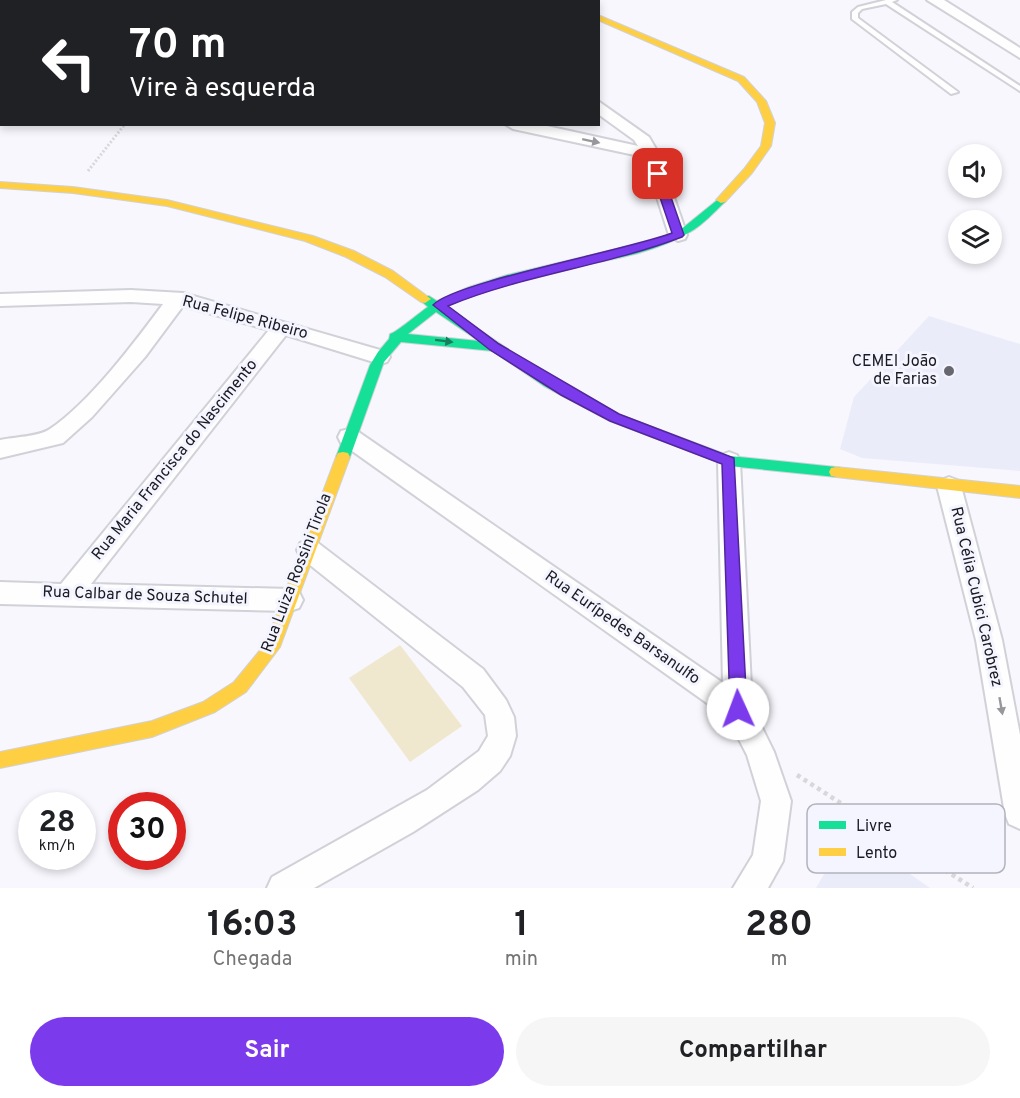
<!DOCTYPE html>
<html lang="pt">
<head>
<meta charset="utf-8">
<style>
  :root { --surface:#fff; --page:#f6f6f6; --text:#202124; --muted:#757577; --accent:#7c3aed }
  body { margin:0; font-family:Overpass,sans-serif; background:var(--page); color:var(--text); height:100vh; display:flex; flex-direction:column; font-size:22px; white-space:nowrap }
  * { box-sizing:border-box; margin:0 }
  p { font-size:20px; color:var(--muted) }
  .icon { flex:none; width:33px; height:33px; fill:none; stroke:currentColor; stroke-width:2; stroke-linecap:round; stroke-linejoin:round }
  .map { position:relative; height:888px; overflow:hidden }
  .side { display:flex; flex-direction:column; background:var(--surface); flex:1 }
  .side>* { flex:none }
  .hud { position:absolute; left:0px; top:0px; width:600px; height:126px; box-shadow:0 3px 9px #0003; background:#202124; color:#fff; overflow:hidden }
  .fabs { position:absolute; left:948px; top:144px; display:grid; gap:12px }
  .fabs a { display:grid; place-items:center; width:54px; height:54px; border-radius:50%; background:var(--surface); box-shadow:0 3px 9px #0003; font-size:30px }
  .speed { position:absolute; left:18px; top:792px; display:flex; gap:12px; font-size:30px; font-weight:700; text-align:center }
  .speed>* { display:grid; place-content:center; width:78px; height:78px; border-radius:50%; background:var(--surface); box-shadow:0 3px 9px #0003; line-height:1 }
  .speed small { font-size:15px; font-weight:400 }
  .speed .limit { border:9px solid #d22; background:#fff; color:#111 }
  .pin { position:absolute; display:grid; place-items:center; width:51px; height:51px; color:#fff; margin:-26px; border-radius:12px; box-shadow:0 3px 9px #0006 }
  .me { position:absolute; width:66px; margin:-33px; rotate:358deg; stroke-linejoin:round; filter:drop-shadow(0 0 4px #0008) }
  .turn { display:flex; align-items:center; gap:21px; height:126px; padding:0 30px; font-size:27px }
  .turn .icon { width:78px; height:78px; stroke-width:2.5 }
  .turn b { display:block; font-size:42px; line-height:51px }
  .eta { display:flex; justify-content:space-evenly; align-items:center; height:102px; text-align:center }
  .eta b { font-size:36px; font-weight:700; line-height:42px }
  .cta { display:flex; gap:12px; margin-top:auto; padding:12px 30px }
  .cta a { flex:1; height:69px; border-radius:36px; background:var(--accent); color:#fff; font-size:24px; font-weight:700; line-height:69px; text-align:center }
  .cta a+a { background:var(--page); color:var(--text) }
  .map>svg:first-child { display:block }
  .built { fill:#ebecf9 }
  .green { fill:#efe8ce }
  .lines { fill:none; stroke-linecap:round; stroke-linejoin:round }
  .lane-casing { stroke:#d1d1d8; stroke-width:4 }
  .street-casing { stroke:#d1d1d8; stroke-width:4 }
  .fast-casing { stroke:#d1d1d8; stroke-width:2 }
  .slow-casing { stroke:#d1d1d8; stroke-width:2 }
  .path-far1 { stroke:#d8d8da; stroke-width:3; stroke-dasharray:2 2; stroke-linecap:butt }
  .path { stroke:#d8d8da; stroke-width:4.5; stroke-dasharray:4 4; stroke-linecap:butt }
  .lane { fill:#fefeff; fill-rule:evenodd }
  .street { fill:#fefeff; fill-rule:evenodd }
  .fast { fill:#16e098; fill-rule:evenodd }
  .slow { fill:#ffcf43; fill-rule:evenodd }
  .oneway { fill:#97979c }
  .oneway2 { fill:#187d5e }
  .route { fill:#7c3aed; stroke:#51269a; stroke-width:1.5 }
  .poi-dot { fill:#67676f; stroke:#f5f5ff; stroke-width:2 }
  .labels { text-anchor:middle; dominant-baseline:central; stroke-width:6; stroke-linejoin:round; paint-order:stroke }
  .street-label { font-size:16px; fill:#1a1a23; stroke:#f5f5ff }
  .poi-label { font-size:16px; fill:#1a1a23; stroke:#f5f5ff; text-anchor:end }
  .key { fill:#f5f5ff; stroke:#b3b3bd; stroke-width:1.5 }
  .key-label { font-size:16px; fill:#1a1a23 }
</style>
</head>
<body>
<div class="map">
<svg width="1020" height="888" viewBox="0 0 1020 888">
  <rect width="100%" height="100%" fill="#f7f7fd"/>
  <!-- built -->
  <path class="built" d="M929 316 1020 344V471L862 458 840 449 854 397Z
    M849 831 930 888H816Z"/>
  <!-- green -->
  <path class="green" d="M400 645 462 726 410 762 349 678Z"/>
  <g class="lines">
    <!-- lane casing -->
    <g class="lane-casing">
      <path id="lane" d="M886 0H897L892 2 1020 86V91L886 4 862 9 858 13V18L958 92 951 94 852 19V12L858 7Z"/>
    </g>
    <!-- street casing -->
    <g class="street-casing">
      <path id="street" d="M122 0H137L138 2H123Z
        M174 0H188V2H174Z
        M389 0H406L407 2H390Z
        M563 0H579L580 2H564Z
        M927 0H944L1020 48V58Z
        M598 101 649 137 659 154 687 235 685 239 678 241 669 235 644 157 513 129 505 124H538L638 146 634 140 598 114Z
        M131 290 183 293 387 352 390 357 387 362 380 364 286 335 91 584 290 589 299 592 303 600 299 608 290 611 0 604V582L61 584 269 330 183 306 145 357 92 417 63 443 0 458V440C14 437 38 437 50 429 89 403 135 342 163 304L131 302 0 306V294Z
        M349 429 357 431 723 683 718 461 721 455 729 452 737 455 740 461 752 707 774 752 791 801 783 861 768 888H733L753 855 761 801 747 755 728 718 341 443 338 437 341 431Z
        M949 477 957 480 961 486 1002 640 1020 735V829L1009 824 1005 814 976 640 937 486 941 480Z
        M309 540 318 543 483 669 506 700 514 717 516 736 510 756 500 771 478 790 413 832 314 888H267L272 877 427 790 479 751 488 736 485 715 463 687 300 557 297 550 300 543Z"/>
    </g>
    <!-- fast casing -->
    <g class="fast-casing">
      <path id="fast" d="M721 197 726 200 725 202C714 212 703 225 690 232 650 256 599 261 554 271 516 279 480 291 445 307L554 380 620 415 730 456 836 467 841 468 843 472 841 476 836 477 729 466 610 421 544 386 493 351 401 342 384 362 350 457 348 461H338L336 457 370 365 378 352 389 339 390 334C396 333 420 312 428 307L419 299 421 296H429L437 301 469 287 507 275 659 239 684 227ZM436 312 479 341 408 334Z"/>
    </g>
    <!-- slow casing -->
    <g class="slow-casing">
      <path id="slow" d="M598 15 744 77 766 101 775 123 771 146 752 173 725 202 721 203 716 200 744 169 761 146 765 123 757 102 738 81 598 20Z
        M0 182 73 187 167 200 313 236 354 251 393 271 431 299 425 303 421 302 385 277 346 257 305 241 167 206 73 193 0 188Z
        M343 452 348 453 350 457 280 647 246 692 215 712 152 737 0 768V752L152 721 203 702 234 682 266 643 336 457 338 453Z
        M836 467 1020 486V498L836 477 831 476 829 472 831 468Z"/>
    </g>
    <!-- path-far1 -->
    <path class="path-far1" d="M88 171 125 124"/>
    <!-- path -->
    <path class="path" d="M797 775 973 888"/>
    <!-- lane -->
    <use href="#lane" class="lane"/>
    <!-- street -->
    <use href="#street" class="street"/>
    <!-- fast -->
    <use href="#fast" class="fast"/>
    <!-- slow -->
    <use href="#slow" class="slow"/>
  </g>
  <!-- one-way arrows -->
  <defs><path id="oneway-solid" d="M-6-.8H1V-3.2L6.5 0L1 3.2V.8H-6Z" transform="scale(1.5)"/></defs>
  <g class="oneway">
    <use href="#oneway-solid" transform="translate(591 141) rotate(12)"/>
    <use href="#oneway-solid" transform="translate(1001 706) rotate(80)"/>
  </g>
  <use class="oneway2" href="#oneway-solid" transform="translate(444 341) rotate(7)"/>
  <!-- route -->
  <path class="route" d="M658 171 663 174 684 235 682 237C606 266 523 275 448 306L499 344 619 414 734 458 747 709 744 715 738 717 732 715 730 709 722 464 610 421 561 395 490 350 433 305C454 282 628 250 672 233L652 174Z"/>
  <!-- markers -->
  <circle class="poi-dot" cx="949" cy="371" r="6"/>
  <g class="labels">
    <!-- street labels -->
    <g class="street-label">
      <text transform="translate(245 318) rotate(15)">Rua Felipe Ribeiro</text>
      <text transform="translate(175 460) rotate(-51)">Rua Maria Francisca do Nascimento</text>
      <text transform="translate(297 573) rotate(-69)">Rua Luiza Rossini Tirola</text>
      <text transform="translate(145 596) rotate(2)">Rua Calbar de Souza Schutel</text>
      <text transform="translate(976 597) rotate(77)">Rua Célia Cubici Carobrez</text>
      <text transform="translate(622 628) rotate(35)">Rua Eurípedes Barsanulfo</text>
    </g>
    <!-- poi labels -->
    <g class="poi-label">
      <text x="937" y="362">CEMEI João<tspan x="937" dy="18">de Farias</tspan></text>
    </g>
  </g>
  <!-- legend -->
  <rect x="807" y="804" width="198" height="69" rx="9" class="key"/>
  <rect x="819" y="821" width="27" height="8" fill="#16e098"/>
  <rect x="819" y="848" width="27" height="8" fill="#ffcf43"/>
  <g class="key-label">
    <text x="856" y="831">Livre</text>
    <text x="856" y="858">Lento</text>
  </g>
</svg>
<div class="fabs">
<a><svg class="icon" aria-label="sound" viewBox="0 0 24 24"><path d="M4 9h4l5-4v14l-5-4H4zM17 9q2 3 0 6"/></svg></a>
<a><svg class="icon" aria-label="layers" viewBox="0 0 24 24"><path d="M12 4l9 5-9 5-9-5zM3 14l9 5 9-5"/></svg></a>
</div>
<div class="speed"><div>28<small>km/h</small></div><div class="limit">30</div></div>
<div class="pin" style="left:658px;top:174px;background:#d93025"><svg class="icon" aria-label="arrive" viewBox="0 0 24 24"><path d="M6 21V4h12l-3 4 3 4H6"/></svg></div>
<svg class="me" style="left:738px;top:709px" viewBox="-20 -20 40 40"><circle r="19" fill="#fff"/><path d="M0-13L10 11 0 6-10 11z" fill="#7c3aed"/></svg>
<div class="hud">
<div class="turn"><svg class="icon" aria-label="left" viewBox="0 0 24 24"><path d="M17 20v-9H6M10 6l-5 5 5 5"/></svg><div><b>70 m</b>Vire à esquerda</div></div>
</div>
</div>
<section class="side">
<div class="eta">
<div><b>16:03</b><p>Chegada</p></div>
<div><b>1</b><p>min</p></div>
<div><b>280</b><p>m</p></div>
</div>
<div class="cta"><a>Sair</a><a>Compartilhar</a></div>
</section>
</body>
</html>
